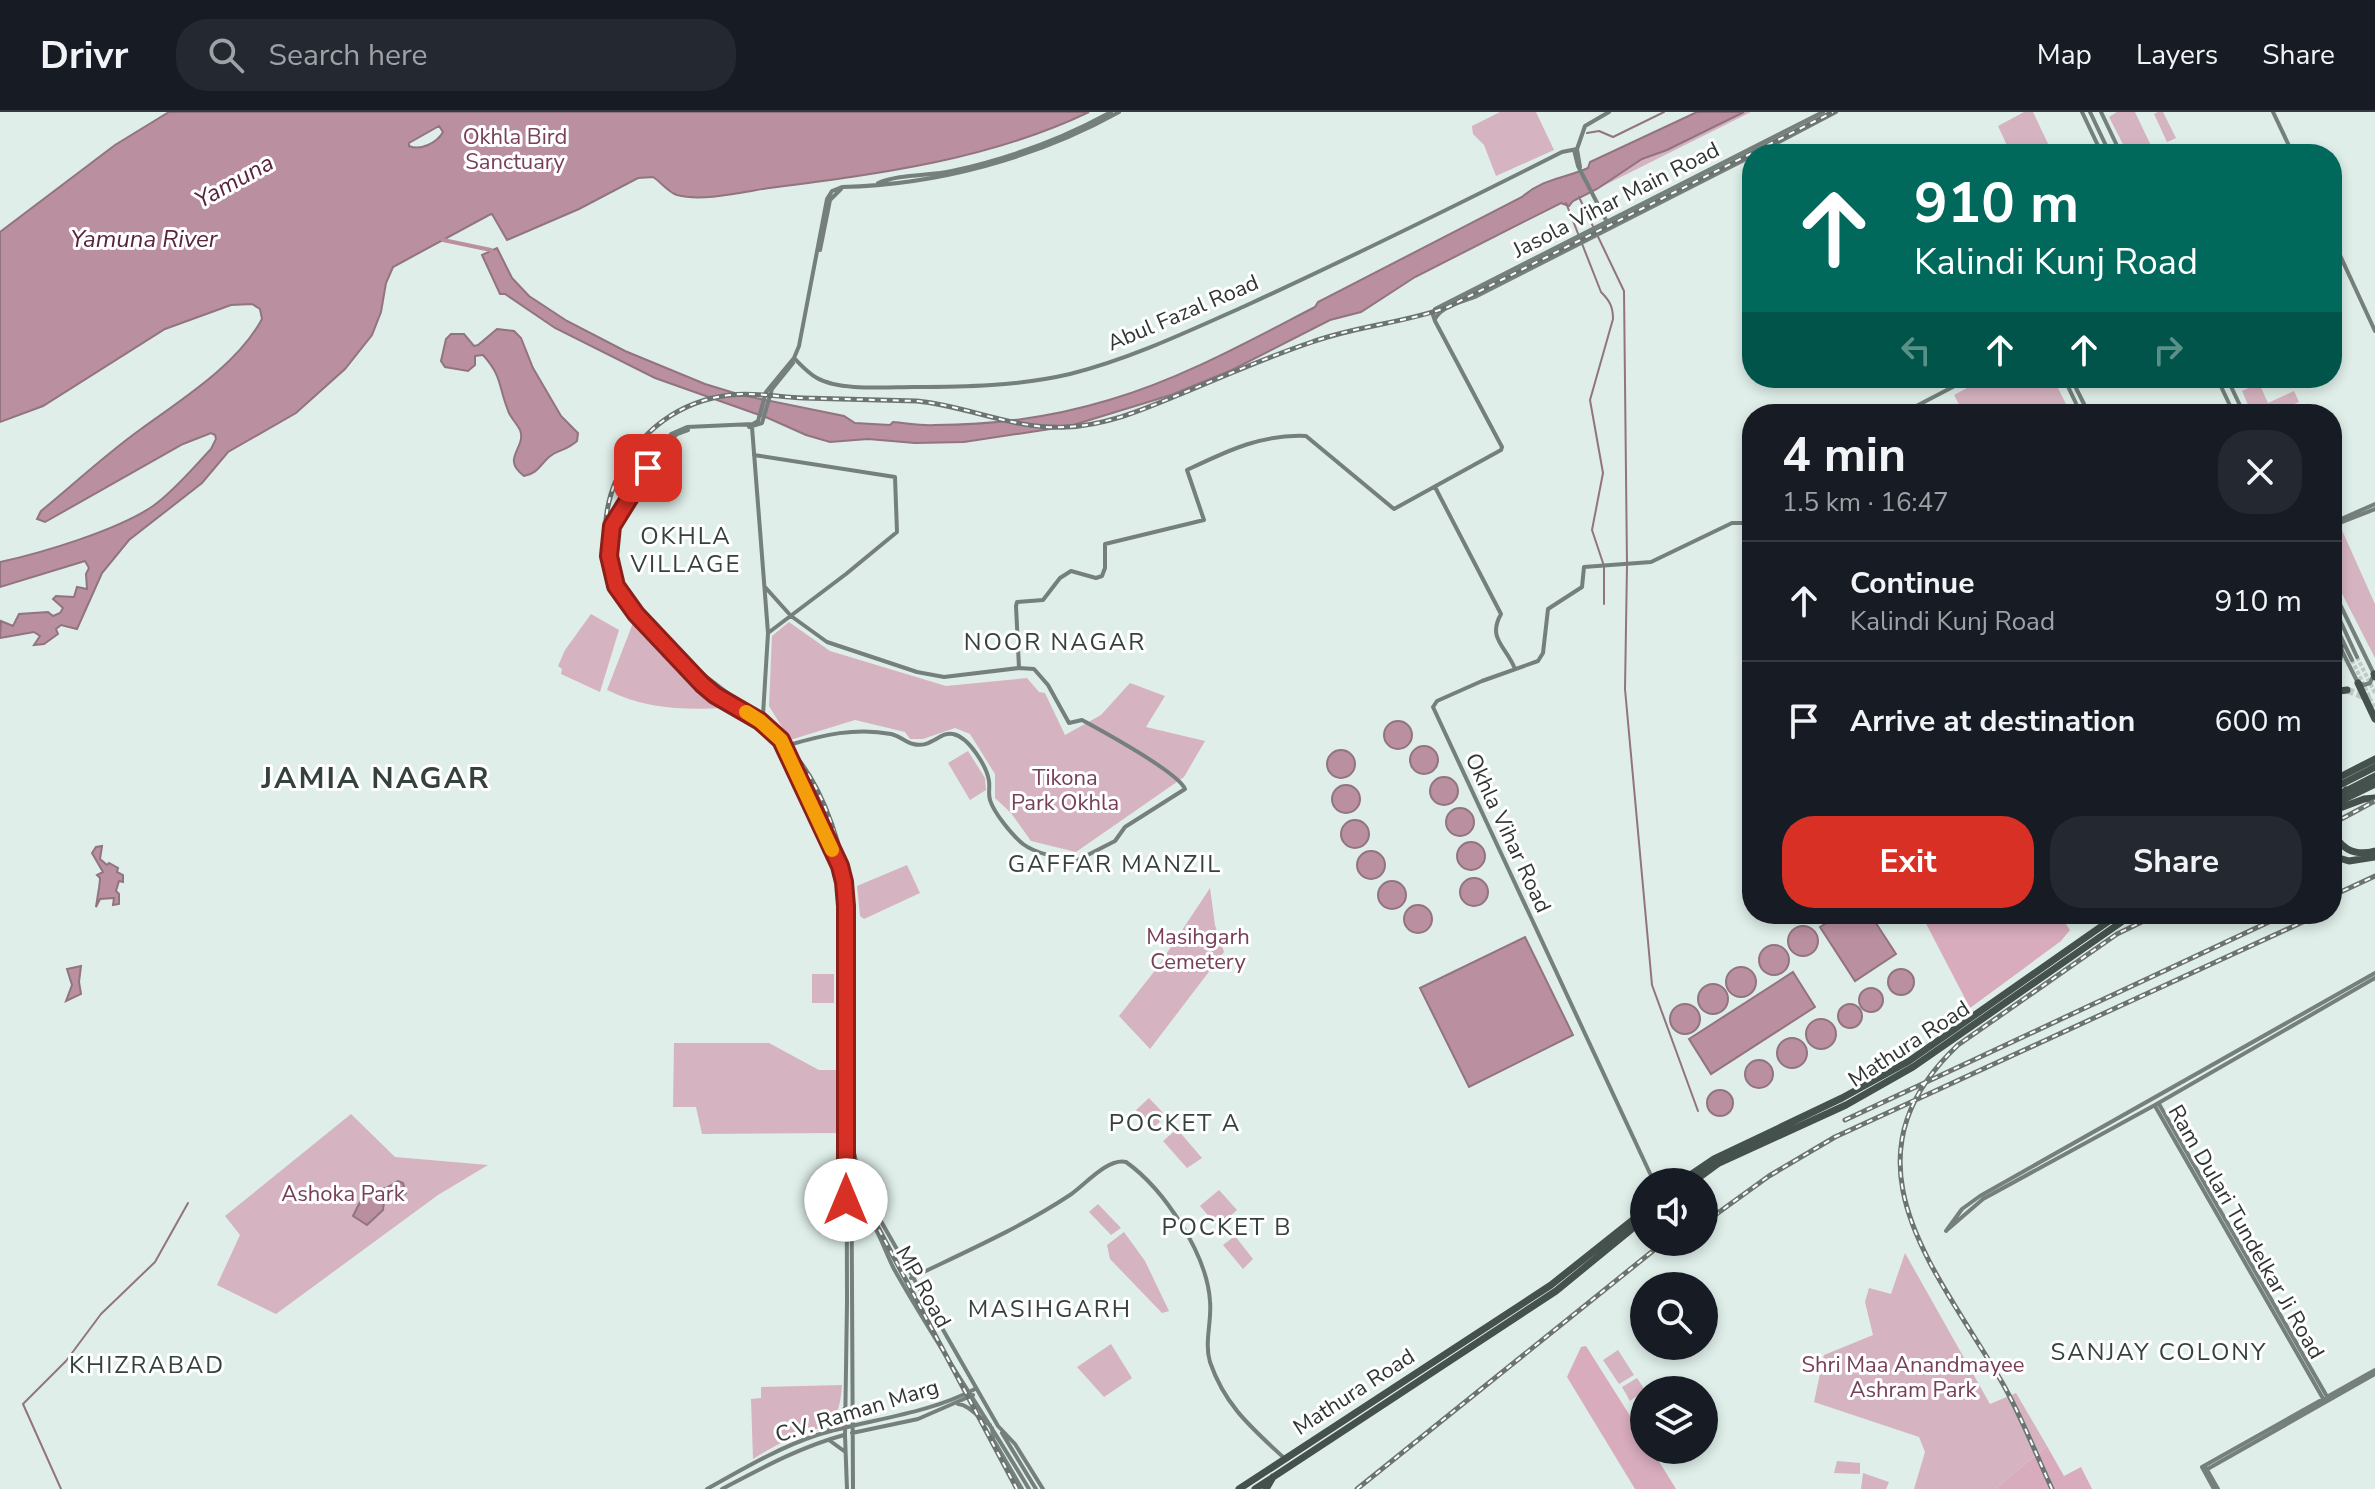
<!DOCTYPE html>
<html lang="en">
<head>
<meta charset="utf-8">
<style>
  :root { --surface:#171b24; --page:#242831; --text:#f1f3f6; --muted:#9ea1a6; --line:#363941; --accent:#d93025 }
  body { margin:0; font-family:"Nunito Sans",sans-serif; background:var(--page); color:var(--text); height:100vh; display:flex; flex-direction:column; font-size:30px; white-space:nowrap }
  * { box-sizing:border-box; margin:0 }
  p { font-size:26px; color:var(--muted) }
  .icon { flex:none; width:44px; height:44px; fill:none; stroke:currentColor; stroke-width:2; stroke-linecap:round; stroke-linejoin:round }
  .map { position:relative; flex:1; overflow:hidden }
  .sheet { position:absolute; left:1742px; top:292px; width:600px; height:520px; display:flex; flex-direction:column; background:var(--surface); border-radius:32px; box-shadow:0 4px 12px #0003 }
  .sheet>* { flex:none }
  .hud { position:absolute; left:1742px; top:32px; width:600px; height:244px; border-radius:32px; box-shadow:0 4px 12px #0003; background:#00695c; color:#fff; overflow:hidden }
  .fabs { position:absolute; left:1630px; top:1056px; display:grid; gap:16px }
  .fabs a { display:grid; place-items:center; width:88px; height:88px; border-radius:50%; background:var(--surface); box-shadow:0 4px 12px #0003; font-size:40px }
  .pin { position:absolute; display:grid; place-items:center; width:68px; height:68px; color:#fff; margin:-34px; border-radius:16px; box-shadow:0 4px 12px #0006 }
  .me { position:absolute; width:88px; margin:-44px; rotate:0deg; stroke-linejoin:round; filter:drop-shadow(0 0 6px #0008) }
  .turn { display:flex; align-items:center; gap:28px; height:168px; padding:0 40px; font-size:36px }
  .turn .icon { width:104px; height:104px; stroke-width:2.5 }
  .turn b { display:block; font-size:56px; line-height:68px }
  .lanes { display:flex; align-items:center; height:76px; padding:0 40px; background:#0003; justify-content:center; gap:40px; direction:ltr }
  .lanes .off { opacity:.35 }
  .round { display:grid; place-items:center; flex:none; width:84px; height:84px; border-radius:32px; background:var(--page) }
  .summary { display:flex; align-items:center; justify-content:space-between; height:136px; padding:0 40px }
  h1 { font-size:48px; font-weight:700; line-height:60px }
  .primary-button { display:flex; gap:16px; margin-top:auto; padding:16px 40px }
  .primary-button a { flex:1; height:92px; border-radius:32px; background:var(--accent); color:#fff; font-size:32px; font-weight:700; line-height:92px; text-align:center }
  .primary-button a+a { background:var(--page); color:var(--text) }
  ul { padding:0; list-style:none }
  li { display:flex; align-items:center; gap:24px; height:120px; padding:0 40px; border-top:2px solid var(--line) }
  li div { flex:1 }
  li b { display:block; font-size:30px }
  li em { font-style:normal }
  header { display:flex; align-items:center; gap:48px; box-sizing:border-box; height:112px; padding:0 40px; background:var(--surface); border-bottom:2px solid var(--line) }
  header strong { font-size:38px }
  nav { display:flex; gap:44px; margin-inline-start:auto; font-size:28px }
  .search { width:560px; height:72px; background:var(--page); display:flex; align-items:center; gap:20px; box-sizing:border-box; padding:0 28px; border-radius:32px; color:var(--muted); font-size:30px }
  .map>svg:first-child { display:block }
  .green { fill:#d6b3c0 }
  .forest { fill:#d8acbd }
  .water { fill:#ba8fa0; stroke:#917480; stroke-width:2; fill-rule:evenodd }
  .lines { fill:none; stroke-linecap:round; stroke-linejoin:round }
  .stream { stroke:#917480; stroke-width:2 }
  .canal { stroke:#ba8fa0; stroke-width:4 }
  .secondary-tunnel { stroke:#bcc9c5; stroke-width:4; stroke-dasharray:4 2; stroke-linecap:butt }
  .highway-tunnel { stroke:#bcc9c5; stroke-width:7; stroke-dasharray:7 3.5; stroke-linecap:butt }
  .secondary { stroke:#757f7c; stroke-width:4 }
  .highway { stroke:#44514d; stroke-width:7 }
  .rail-casing { stroke:#6b7471; stroke-width:5 }
  .rail { stroke:#fff; stroke-width:2; stroke-dasharray:6; stroke-linecap:butt }
  .highway-bridge { stroke:#44514d; stroke-width:7 }
  .route-casing { stroke:#8d1f18; stroke-width:20 }
  .route { stroke:#d93025; stroke-width:14 }
  .slow { stroke:#f59e0b; stroke-width:14 }
  .labels { text-anchor:middle; dominant-baseline:central; stroke-width:6; stroke-linejoin:round; paint-order:stroke }
  .park-label { font-size:22px; fill:#783f58; stroke:#fff }
  .street-label { font-size:22px; fill:#303634; stroke:#fff }
  .water-label { font-size:24px; font-style:italic; fill:#5a243d; stroke:#fff }
  .neighbourhood-label { font-size:24px; letter-spacing:2px; fill:#34413d; stroke:#fff }
  .district-label { font-size:30px; font-weight:bold; letter-spacing:2px; fill:#34413d; stroke:#fff }
</style>
</head>
<body>
<header>
<strong>Drivr</strong>
<div class="search"><svg class="icon" aria-label="search" viewBox="0 0 24 24"><circle cx="10" cy="10" r="6"/><path d="M15 15l6 6"/></svg>Search here</div>
<nav><a>Map</a><a>Layers</a><a>Share</a></nav>
</header>
<div class="map">
<svg width="2375" height="1377" viewBox="0 0 2375 1377">
  <rect width="100%" height="100%" fill="#dfeee9"/>
  <!-- green -->
  <path class="green" d="M1500 0H1536L1554 38 1496 64 1484 33 1473 22 1472 14Z
    M1745 0H1751L1597 77 1642 47 1667 38Z
    M2024 0H2033L2050 36 2038 42H2011L1998 14Z
    M2117 0H2135L2155 42H2128L2109 5Z
    M2158 0H2163L2176 26 2167 30 2154 2Z
    M1986 266H2053L2071 302H1964L1954 283Z
    M2259 271 2268 291 2294 279 2299 290 2292 293 2296 302H2252L2242 279Z
    M2341 416 2375 492V546L2332 462V420Z
    M591 502 619 518 600 580 561 562 562 557 558 554 565 538Z
    M789 510 830 539 946 574 1027 566 1039 580 1045 581 1065 623 1101 603 1130 571 1165 584 1146 615 1205 629 1184 665 1076 740 1031 729 1011 701 995 686V662L970 622 955 616 923 627H910L905 620 855 608 790 628 769 594 772 524Z
    M633 511 725 596C684 598 645 597 607 578Z
    M968 639 985 666 986 678 970 688 948 651Z
    M907 753 920 781 864 807 860 804 857 774Z
    M1210 776 1215 813 1224 840 1150 937 1119 904 1157 856Z
    M812 862H834V891H812Z
    M674 931H769L819 958H840L841 1021 702 1022 696 995H673Z
    M1149 986 1166 1004 1152 1017 1136 998Z
    M351 1002 395 1045 488 1053 438 1083 276 1202 217 1173 240 1123 225 1104Z
    M1177 1017 1202 1046 1187 1056 1163 1029Z
    M1219 1078 1237 1098 1218 1115 1200 1094Z
    M1098 1092 1121 1116 1111 1123 1089 1100Z
    M1124 1120 1145 1149 1169 1199 1162 1201 1110 1147 1107 1133Z
    M1235 1124 1253 1147 1243 1157 1223 1133Z
    M1905 1141 1990 1292 2016 1281 2047 1334 1995 1377H1914L1925 1340 1919 1325 1814 1290 1824 1243 1873 1223 1865 1190 1869 1176 1891 1182Z
    M1111 1232 1132 1266 1104 1285 1077 1255Z
    M1618 1238 1634 1263 1619 1272 1603 1248Z
    M1637 1266 1645 1278 1630 1289 1622 1275Z
    M842 1273C839 1316 827 1312 792 1326 778 1332 766 1339 753 1347L751 1287 761 1286V1275Z
    M1837 1349 1860 1351V1362L1834 1361Z
    M1863 1361 1889 1370 1886 1377H1861Z"/>
  <!-- forest -->
  <path class="forest" d="M1921 802 2028 804 2059 802 2070 818 2061 829 1970 896Z
    M1586 1234 1644 1326V1338H1652L1676 1377H1635L1567 1265 1581 1235Z
    M2047 1334 2064 1364 2081 1355 2092 1377H1995Z"/>
  <!-- water -->
  <path class="water" d="M169 0H1089C989 48 878 62 769 76 743 80 702 90 677 83 668 80 661 70 653 65L638 66 579 97 507 128 492 102 489 103 393 155 386 171 381 200 372 223 345 257 296 301 228 340 202 371 129 428 102 461 77 517 61 513 56 517 58 522 44 532 34 533 40 524 34 520 0 526 1 509 13 514 19 502 48 500 53 504 60 501 63 496 53 487 56 484 74 485 77 475 87 477 86 462 89 456 85 449 0 475V450C42 441 118 418 153 394 174 379 193 356 211 337L216 327 215 323 211 321 183 332 45 410 37 407 41 399C74 372 106 342 141 317 182 287 237 253 262 207L260 197 252 192 231 193 165 217 43 294 0 310V120L115 33ZM439 14 443 20C437 31 420 39 409 34V31Z
    M1697 0H1744L1667 38 1642 47 1597 77 1573 89 1569 94 1561 91 1415 165 1361 200 1330 208 1232 258 1171 283 1070 314 964 330 915 331 868 327 830 330 806 323 768 306 655 266 555 216 505 182H500L482 143 497 136 512 166 529 184 567 209 625 239 705 272 741 283 844 304 855 311 890 313 893 310C907 311 921 314 935 313 993 313 1053 305 1109 288 1181 267 1249 229 1315 195L1318 190 1522 85C1544 66 1563 67 1588 56L1590 50Z
    M497 217 514 219 521 226 533 256 561 304 578 321 577 329C566 339 557 338 549 345 540 353 537 362 524 364 500 346 527 336 520 318 517 312 512 307 509 301 498 275 503 265 483 243L475 244V253L468 259 445 255 441 249 446 227 451 222H464L474 234 478 233Z
    M1384 623a14 14 0 1 1 28 0a14 14 0 1 1-28 0Z
    M1410 648a14 14 0 1 1 28 0a14 14 0 1 1-28 0Z
    M1327 652a14 14 0 1 1 28 0a14 14 0 1 1-28 0Z
    M1430 679a14 14 0 1 1 28 0a14 14 0 1 1-28 0Z
    M1332 687a14 14 0 1 1 28 0a14 14 0 1 1-28 0Z
    M1446 710a14 14 0 1 1 28 0a14 14 0 1 1-28 0Z
    M1341 722a14 14 0 1 1 28 0a14 14 0 1 1-28 0Z
    M1457 744a14 14 0 1 1 28 0a14 14 0 1 1-28 0Z
    M102 734 100 747 107 753 109 751 118 756 117 760 123 763V770L119 769 116 779 119 782V792L113 793 114 786 100 787 96 795C97 787 100 773 100 766L97 763 103 760 92 741 96 735Z
    M1357 753a14 14 0 1 1 28 0a14 14 0 1 1-28 0Z
    M1460 780a14 14 0 1 1 28 0a14 14 0 1 1-28 0Z
    M1378 783a14 14 0 1 1 28 0a14 14 0 1 1-28 0Z
    M1404 807a14 14 0 1 1 28 0a14 14 0 1 1-28 0Z
    M1841 802H1870L1896 842 1855 869 1820 815Z
    M1788 829a15 15 0 1 1 30 0a15 15 0 1 1-30 0Z
    M1525 825 1573 923 1469 975 1420 876Z
    M1759 848a15 15 0 1 1 30 0a15 15 0 1 1-30 0Z
    M81 854 79 870 81 882 66 889 72 873 67 857Z
    M1726 870a15 15 0 1 1 30 0a15 15 0 1 1-30 0Z
    M1888 870a13 13 0 1 1 26 0a13 13 0 1 1-26 0Z
    M1793 860 1815 895 1711 962 1689 927Z
    M1698 887a15 15 0 1 1 30 0a15 15 0 1 1-30 0Z
    M1859 888a12 12 0 1 1 24 0a12 12 0 1 1-24 0Z
    M1838 904a12 12 0 1 1 24 0a12 12 0 1 1-24 0Z
    M1670 907a15 15 0 1 1 30 0a15 15 0 1 1-30 0Z
    M1806 922a15 15 0 1 1 30 0a15 15 0 1 1-30 0Z
    M1777 941a15 15 0 1 1 30 0a15 15 0 1 1-30 0Z
    M1745 962a14 14 0 1 1 28 0a14 14 0 1 1-28 0Z
    M1707 991a13 13 0 1 1 26 0a13 13 0 1 1-26 0Z
    M398 1069 403 1071 406 1081 395 1089 384 1090 383 1098 367 1113 353 1104 361 1088 370 1078 386 1076Z"/>
  <g class="lines">
    <!-- stream -->
    <path class="stream" d="M1587 21 1599 19 1613 25 1664 0
      M1579 85 1624 179 1627 453 1625 577 1652 873 1698 999
      M1566 91 1601 180C1610 189 1613 195 1613 207L1590 288 1603 361 1592 418 1604 454V492
      M61 1377 23 1292 66 1249 101 1202 155 1150 188 1091"/>
    <!-- canal -->
    <path class="canal" d="M440 125 443 128 491 138 494 143"/>
    <!-- secondary-tunnel -->
    <path class="secondary-tunnel" d="M2357 545 2375 581
      M2352 548 2375 597"/>
    <!-- highway-tunnel -->
    <path class="highway-tunnel" d="M2347 578 2370 587"/>
    <!-- secondary -->
    <path class="secondary" d="M2082 0 2102 42
      M2090 0 2110 42
      M2101 0 2121 42
      M2273 0 2293 42
      M1577 37 1585 14 1609 0
      M1577 37 1580 55
      M1574 38 1578 54 1607 110
      M1756 42 1836 0
      M878 71C900 62 929 64 952 59 1007 47 1062 27 1111 0
      M2332 126 2375 219
      M820 138 830 88 841 77
      M1435 207C1442 194 1462 190 1475 185L1752 44
      M794 246C801 253 808 261 817 266 839 279 887 275 913 275 964 275 1019 274 1070 262 1130 247 1189 219 1245 194 1352 145 1457 93 1562 40L1577 37
      M2064 266 2081 302
      M2071 266 2089 302
      M2217 266 2234 302
      M2227 266 2244 302
      M1901 302 1970 266
      M749 315 762 311 772 277 793 251
      M752 315 768 521 763 603
      M688 318 677 322 668 331C654 354 616 401 613 426 604 488 695 558 740 590 755 601 770 609 784 623L829 718 850 775 853 1377
      M754 343 895 365 897 420 846 462 768 521
      M1435 375 1501 502C1487 527 1506 534 1515 557
      M2332 411 2375 392
      M2332 414 2375 397
      M765 475 791 504 827 530 917 560 944 565 1019 556 1034 557 1048 573 1069 611 1082 608C1102 619 1178 660 1185 677L1125 715 1115 729 1076 749C1060 746 1036 742 1023 732 1012 723 994 701 990 688 988 682 990 676 989 669 987 655 969 625 953 622 940 619 931 637 913 632 905 630 900 624 891 622 856 615 823 623 789 633
      M2332 476 2374 562 2370 571 2364 573 2358 571 2332 519
      M2332 491 2357 545
      M2332 507 2352 548
      M1019 556 1016 494 1017 490 1043 488 1060 466 1071 459 1096 466 1102 464 1105 456V432L1204 408 1187 358C1227 339 1261 322 1306 324L1394 397 1501 338 1502 335 1435 209 1433 203 1435 197 1823 0
      M2159 992 2329 1288
      M2155 994 2325 1290
      M850 1028 866 1083 998 1314 1015 1332 1043 1377
      M1654 1070 1433 595 1437 589 1482 569 1538 549 1543 541 1548 497 1582 475 1584 455 1651 450 1732 411H1752
      M848 1088C871 1093 883 1136 894 1157 936 1232 985 1303 1029 1377
      M851 1107 853 1102 859 1100 868 1106
      M1947 1118 1983 1087 2155 993 2375 866
      M1946 1119 1962 1097 1980 1084 2375 861
      M911 1166C965 1140 1020 1116 1070 1083 1085 1073 1107 1046 1126 1050 1164 1077 1207 1142 1210 1189 1212 1210 1204 1230 1210 1250 1225 1294 1252 1316 1284 1346
      M958 1292C970 1293 979 1307 990 1313
      M992 1316 993 1327 1022 1377
      M829 1318 845 1296
      M852 1321 918 1307 973 1283
      M1002 1321 1036 1377
      M829 1328 844 1339
      M2206 1356 2218 1377
      M2204 1359 2375 1262
      M707 1377C743 1357 778 1336 817 1323 869 1307 926 1303 975 1277
      M722 1377C762 1356 800 1335 844 1323
      M847 1377 845 1323 847 1190 846 794 844 770 840 754 781 628 760 609 715 583 702 572 636 502 616 474 611 459 609 444 612 414 671 322 687 315 753 312 758 309 766 280 794 246 799 234 827 87 832 79 842 75C937 73 1036 46 1119 0
      M2214 1377 2202 1355 2375 1258"/>
    <!-- highway -->
    <path class="highway" d="M2374 562 2375 565
      M2332 568 2338 556 2340 535
      M2358 571 2375 607
      M2332 580 2347 578
      M2332 669 2375 647
      M2332 677 2375 655
      M2332 686 2375 664
      M2332 693 2375 672
      M2332 699 2364 687 2375 686
      M2332 714C2337 736 2354 745 2375 739
      M2332 744 2349 749 2375 745
      M1680 1070 1714 1047 1842 986 1909 949 2119 802
      M1693 1070 1719 1051 1846 993 1913 955 2133 802
      M1239 1377 1551 1173 1644 1099
      M1255 1377 1556 1179 1644 1107
      M1266 1377 1273 1365"/>
    <!-- rail casing -->
    <g class="rail-casing">
      <path id="rail" d="M2332 712 2375 689
        M2332 784 2375 764
        M1845 1008 2286 802
        M1704 1111 1769 1064 1835 1025 2320 802
        M1017 1377 866 1093 855 1051 849 1010 848 785C844 740 825 680 796 645 766 609 724 587 689 557 630 507 582 442 618 364 640 318 680 289 730 283 753 280 779 285 803 286 841 287 879 288 917 289 968 294 1015 318 1066 315 1111 313 1148 295 1188 279 1229 262 1270 244 1312 230 1356 214 1404 211 1448 195L1833 0
        M1357 1377 1664 1130
        M2052 1377C2036 1342 2022 1306 2003 1272 1938 1159 1834 1050 1958 933L2117 822 2158 802"/>
    </g>
    <!-- rail -->
    <use href="#rail" class="rail"/>
    <!-- highway-bridge -->
    <path class="highway-bridge" d="M2332 706 2335 696 2346 678"/>
  </g>
  <g class="lines">
    <!-- route casing -->
    <g class="route-casing">
      <path id="route" d="M648 356 612 414 609 444 616 474 636 502 702 572 715 583 760 609 781 628 840 754 844 770 846 794V1088"/>
    </g>
    <!-- route -->
    <use href="#route" class="route"/>
    <!-- slow -->
    <path class="slow" d="M746 600 760 609 781 628 832 738"/>
  </g>
  <g class="labels">
    <!-- park labels -->
    <g class="park-label">
      <text x="515" y="25">Okhla Bird<tspan x="515" dy="25">Sanctuary</tspan></text>
      <text x="1065" y="666">Tikona<tspan x="1065" dy="25">Park Okhla</tspan></text>
      <text x="1198" y="825">Masihgarh<tspan x="1198" dy="25">Cemetery</tspan></text>
      <text x="343" y="1082">Ashoka Park</text>
      <text x="1913" y="1253">Shri Maa Anandmayee<tspan x="1913" dy="25">Ashram Park</tspan></text>
    </g>
    <!-- street labels -->
    <g class="street-label">
      <text transform="translate(1616 88) rotate(-27)">Jasola Vihar Main Road</text>
      <text transform="translate(1183 201) rotate(-23)">Abul Fazal Road</text>
      <text transform="translate(1508 721) rotate(65)">Okhla Vihar Road</text>
      <text transform="translate(1909 932) rotate(-33)">Mathura Road</text>
      <text transform="translate(2246 1120) rotate(60)">Ram Dulari Tundelkar Ji Road</text>
      <text transform="translate(923 1175) rotate(61)">MP Road</text>
      <text transform="translate(1354 1280) rotate(-33)">Mathura Road</text>
      <text transform="translate(857 1299) rotate(-17)">C.V. Raman Marg</text>
    </g>
    <!-- water labels -->
    <g class="water-label">
      <text transform="translate(234 69) rotate(-29)">Yamuna</text>
      <text x="144" y="127">Yamuna River</text>
    </g>
    <!-- neighbourhood labels -->
    <g class="neighbourhood-label">
      <text x="686" y="424">OKHLA<tspan x="686" dy="28">VILLAGE</tspan></text>
      <text x="1055" y="530">NOOR NAGAR</text>
      <text x="1115" y="752">GAFFAR MANZIL</text>
      <text x="1175" y="1011">POCKET A</text>
      <text x="1227" y="1115">POCKET B</text>
      <text x="1050" y="1197">MASIHGARH</text>
      <text x="2159" y="1240">SANJAY COLONY</text>
      <text x="147" y="1253">KHIZRABAD</text>
    </g>
    <!-- district labels -->
    <g class="district-label">
      <text x="376" y="666">JAMIA NAGAR</text>
    </g>
  </g>
</svg>
<div class="fabs">
<a><svg class="icon" aria-label="sound" viewBox="0 0 24 24"><path d="M4 9h4l5-4v14l-5-4H4zM17 9q2 3 0 6"/></svg></a>
<a><svg class="icon" aria-label="search" viewBox="0 0 24 24"><circle cx="10" cy="10" r="6"/><path d="M15 15l6 6"/></svg></a>
<a><svg class="icon" aria-label="layers" viewBox="0 0 24 24"><path d="M12 4l9 5-9 5-9-5zM3 14l9 5 9-5"/></svg></a>
</div>
<div class="pin" style="left:648px;top:356px;background:#d93025"><svg class="icon" aria-label="arrive" viewBox="0 0 24 24"><path d="M6 21V4h12l-3 4 3 4H6"/></svg></div>
<svg class="me" style="left:846px;top:1088px" viewBox="-20 -20 40 40"><circle r="19" fill="#fff"/><path d="M0-13L10 11 0 6-10 11z" fill="#d93025"/></svg>
<div class="hud">
<div class="turn"><svg class="icon" aria-label="ahead" viewBox="0 0 24 24"><path d="M12 20V5M6 11l6-6 6 6"/></svg><div><b>910 m</b>Kalindi Kunj Road</div></div>
<div class="lanes"><svg class="icon off" aria-label="left" viewBox="0 0 24 24"><path d="M17 20v-9H6M10 6l-5 5 5 5"/></svg><svg class="icon" aria-label="ahead" viewBox="0 0 24 24"><path d="M12 20V5M6 11l6-6 6 6"/></svg><svg class="icon" aria-label="ahead" viewBox="0 0 24 24"><path d="M12 20V5M6 11l6-6 6 6"/></svg><svg class="icon off" aria-label="right" viewBox="0 0 24 24"><path d="M7 20v-9h11M14 6l5 5-5 5"/></svg></div>
</div>
<section class="sheet">
<div class="summary"><div><h1>4 min</h1><p>1.5 km · 16:47</p></div><a class="round"><svg class="icon" aria-label="close" viewBox="0 0 24 24"><path d="M6 6l12 12M18 6L6 18"/></svg></a></div>
<ul>
<li><svg class="icon" aria-label="ahead" viewBox="0 0 24 24"><path d="M12 20V5M6 11l6-6 6 6"/></svg><div><b>Continue</b><p>Kalindi Kunj Road</p></div><em>910 m</em></li>
<li><svg class="icon" aria-label="arrive" viewBox="0 0 24 24"><path d="M6 21V4h12l-3 4 3 4H6"/></svg><div><b>Arrive at destination</b></div><em>600 m</em></li>
</ul>
<div class="primary-button"><a>Exit</a><a>Share</a></div>
</section>
</div>
</body>
</html>
